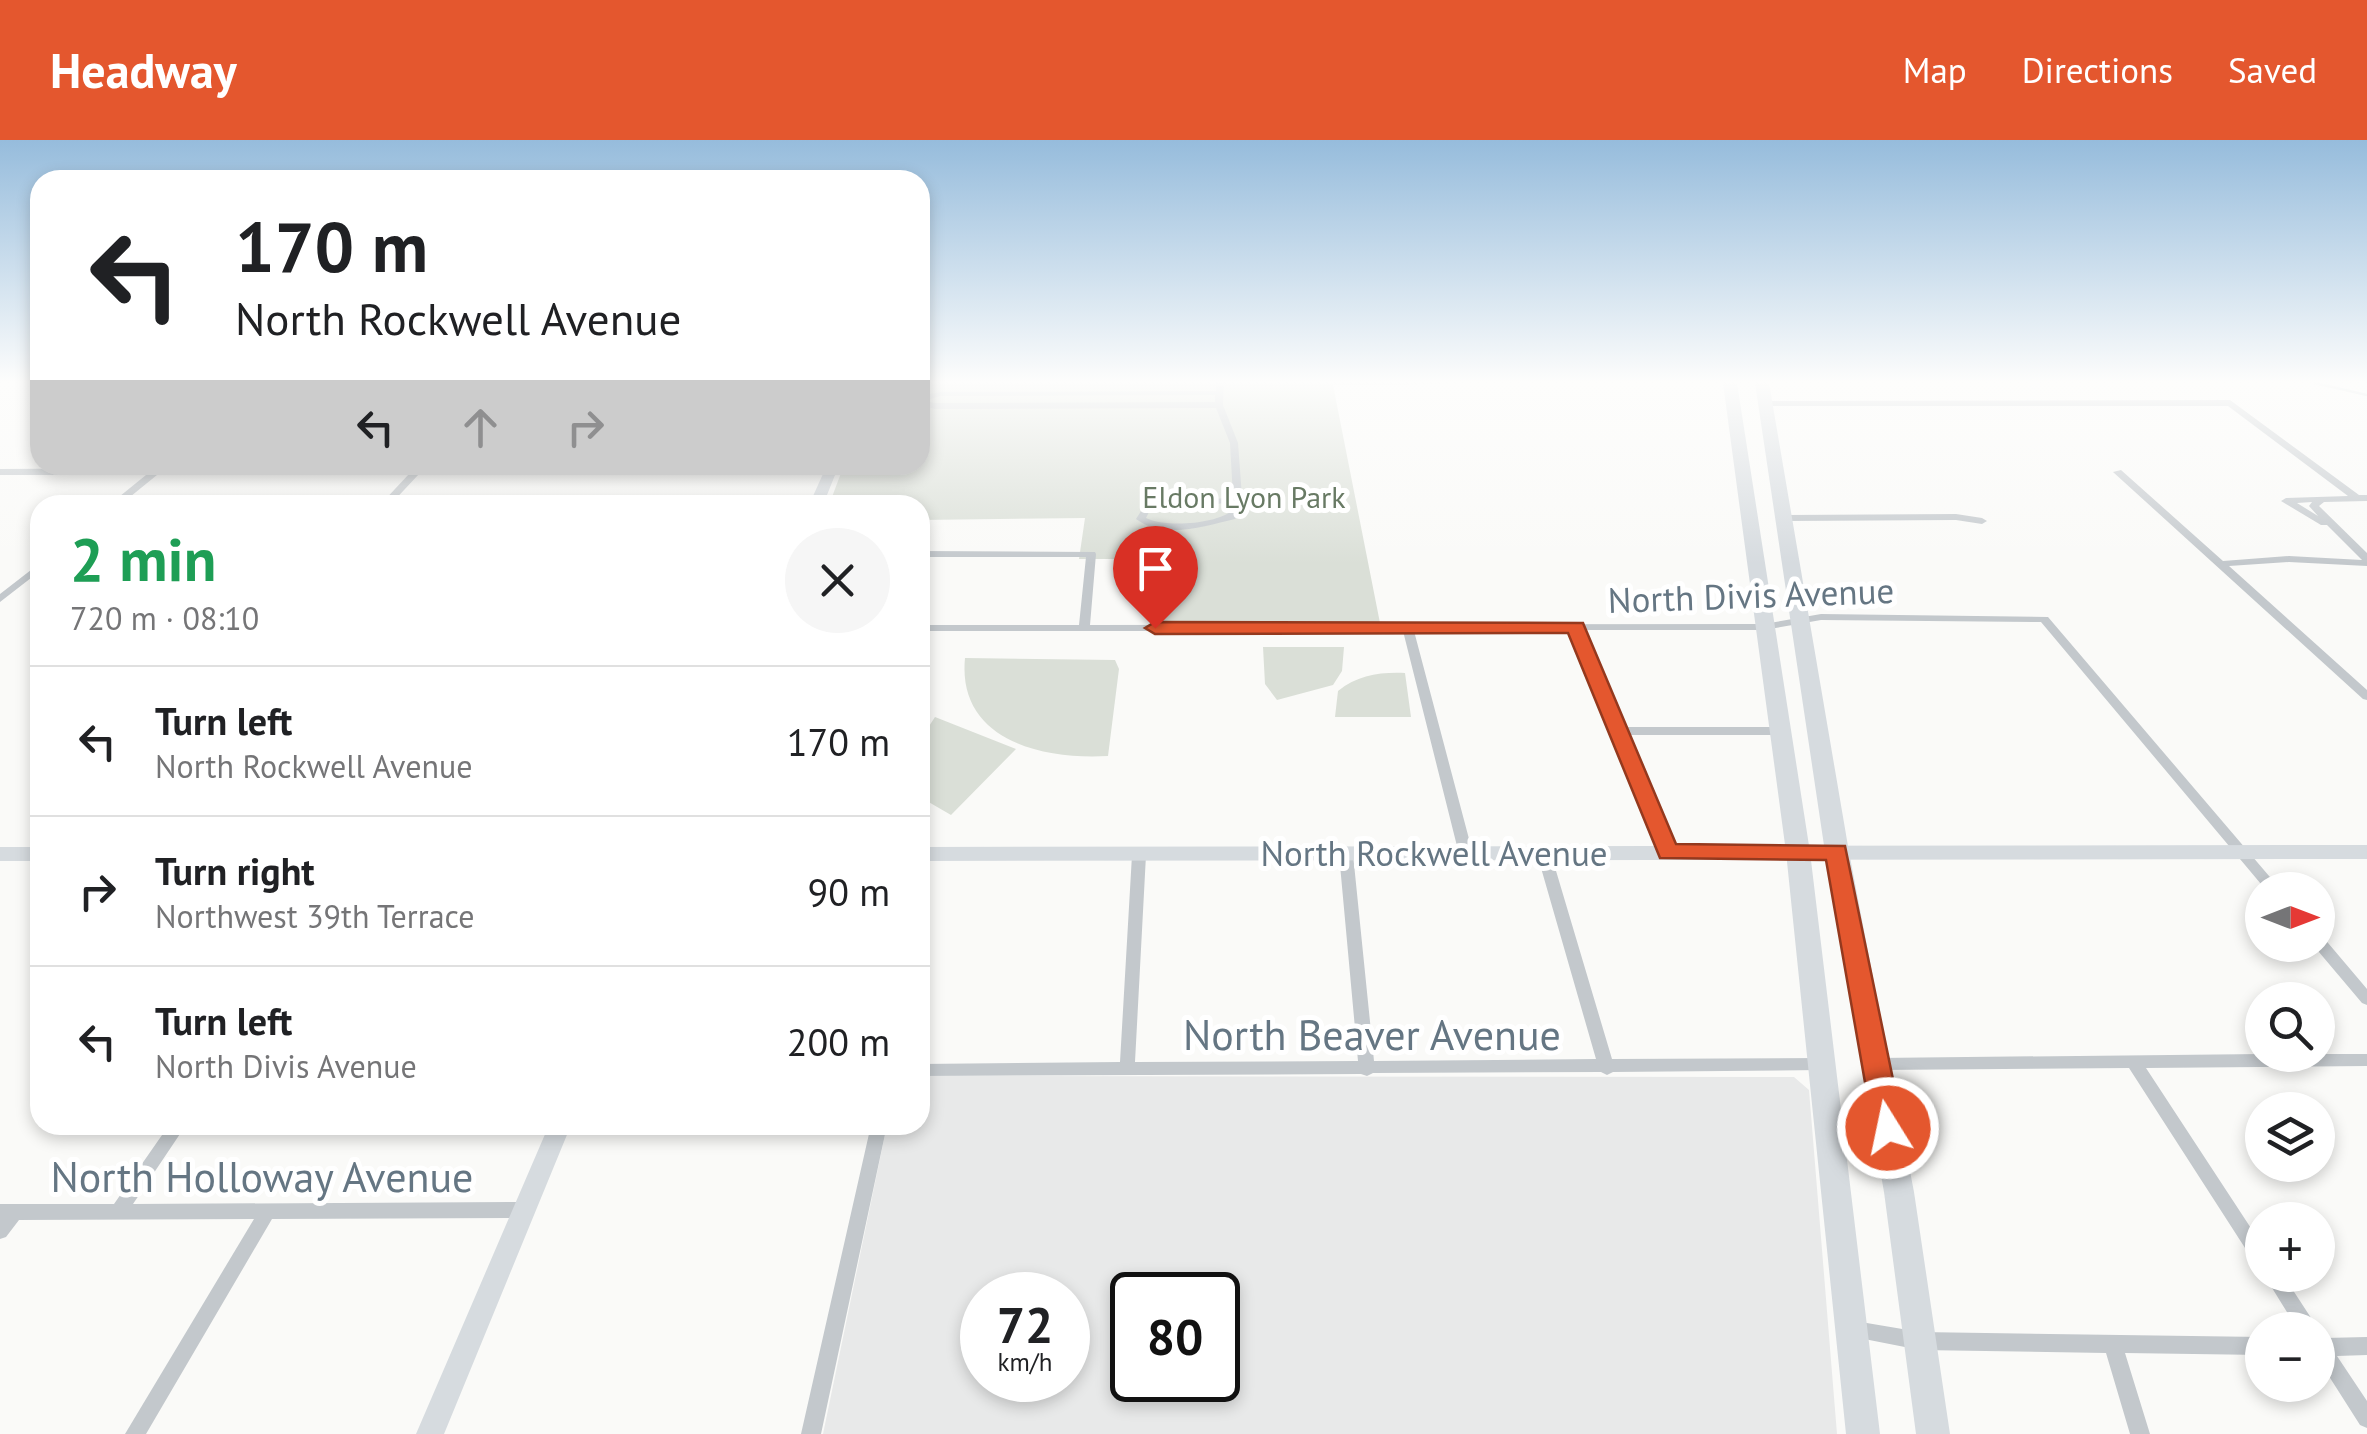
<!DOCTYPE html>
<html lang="en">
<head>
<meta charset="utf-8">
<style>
  :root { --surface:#fff; --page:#f6f6f6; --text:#202124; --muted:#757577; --line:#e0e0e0; --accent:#e4572e }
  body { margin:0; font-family:"PT Sans",sans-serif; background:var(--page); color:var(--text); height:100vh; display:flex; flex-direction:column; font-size:38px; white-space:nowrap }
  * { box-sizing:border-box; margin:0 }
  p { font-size:32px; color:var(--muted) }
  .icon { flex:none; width:55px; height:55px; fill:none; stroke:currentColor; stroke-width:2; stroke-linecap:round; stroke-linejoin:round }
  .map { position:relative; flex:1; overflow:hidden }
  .sheet { position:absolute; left:30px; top:355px; width:900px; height:640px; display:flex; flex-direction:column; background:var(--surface); border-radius:30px; box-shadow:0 5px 15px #0003 }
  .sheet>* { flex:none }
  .hud { position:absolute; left:30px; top:30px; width:900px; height:305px; border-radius:30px; box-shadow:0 5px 15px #0003; background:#fff; color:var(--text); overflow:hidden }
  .needle { width:65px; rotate:90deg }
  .fabs { position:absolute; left:2245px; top:732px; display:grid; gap:20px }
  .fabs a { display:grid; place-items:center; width:90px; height:90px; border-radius:50%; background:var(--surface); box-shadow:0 5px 15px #0003; font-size:50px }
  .speed { position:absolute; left:960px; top:1132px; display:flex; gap:20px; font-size:50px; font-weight:700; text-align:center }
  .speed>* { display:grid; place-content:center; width:130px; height:130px; border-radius:50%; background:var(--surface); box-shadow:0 5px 15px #0003; line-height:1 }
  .speed small { font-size:25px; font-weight:400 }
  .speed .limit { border:5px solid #111; border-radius:15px; background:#fff; color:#111 }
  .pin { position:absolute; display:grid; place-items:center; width:85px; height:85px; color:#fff; margin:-102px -42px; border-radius:50% 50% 50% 0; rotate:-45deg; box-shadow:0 0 10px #0007 }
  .pin .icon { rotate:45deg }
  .me { position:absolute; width:110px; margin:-55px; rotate:350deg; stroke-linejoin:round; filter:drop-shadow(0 0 8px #0008) }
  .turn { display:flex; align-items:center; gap:35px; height:210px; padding:0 40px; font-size:45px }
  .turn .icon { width:130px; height:130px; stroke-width:2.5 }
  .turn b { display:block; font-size:70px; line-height:85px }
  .lanes { display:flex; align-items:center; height:95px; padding:0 40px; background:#0003; justify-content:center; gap:50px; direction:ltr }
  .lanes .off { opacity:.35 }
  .round { display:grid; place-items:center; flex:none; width:105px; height:105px; border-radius:52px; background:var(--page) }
  .overview { display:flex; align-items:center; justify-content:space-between; height:170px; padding:0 40px }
  h1 { font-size:60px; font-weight:700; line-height:75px; color:#1e9e55 }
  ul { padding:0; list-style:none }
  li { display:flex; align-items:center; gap:30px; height:150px; padding:0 40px; border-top:2px solid var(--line) }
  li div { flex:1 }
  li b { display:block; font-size:38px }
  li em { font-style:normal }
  header { display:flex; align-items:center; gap:60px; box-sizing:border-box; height:140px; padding:0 50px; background:var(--accent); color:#fff }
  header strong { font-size:48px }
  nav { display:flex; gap:55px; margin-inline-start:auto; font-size:35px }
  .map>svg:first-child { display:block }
  .built { fill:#e8e9e9; fill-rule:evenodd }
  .green { fill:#dadfd7 }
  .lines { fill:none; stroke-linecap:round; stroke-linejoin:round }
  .stream { stroke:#bbc7cb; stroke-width:2.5 }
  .street { fill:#c3c8cc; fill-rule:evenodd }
  .secondary { fill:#d6dbdf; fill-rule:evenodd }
  .highway { fill:#d6dbdf; fill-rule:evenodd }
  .route { fill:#e4572e; stroke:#94391e; stroke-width:2.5 }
  .labels { text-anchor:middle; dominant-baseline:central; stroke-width:10; stroke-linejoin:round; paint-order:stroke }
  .far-park-label { font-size:30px; fill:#687a64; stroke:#fff }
  .street-label { font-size:35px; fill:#657683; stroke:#fff }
  .near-street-label { font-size:42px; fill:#657683; stroke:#fff }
</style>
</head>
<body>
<header>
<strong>Headway</strong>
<nav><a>Map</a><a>Directions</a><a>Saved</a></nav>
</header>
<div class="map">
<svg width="2367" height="1294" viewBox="0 0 2367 1294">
  <rect width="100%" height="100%" fill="#fafaf8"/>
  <!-- built -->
  <path class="built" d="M920 936 1794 937 1809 950 1837 1294H823L887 985H920ZM982 1155H1068V1240H982ZM1218 1155V1240H1132V1155Z"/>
  <!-- green -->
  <path class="green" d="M920 243H1534L1333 245 1380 483H1155V419H1079L1085 378 920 380V365H829L844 325H920Z
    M1263 507H1344L1342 531 1333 545 1277 560 1265 544Z
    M965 518 1115 520 1119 529 1108 616C1042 620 957 600 965 518Z
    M1405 533 1411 577H1335L1338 551C1358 535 1380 532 1405 533Z
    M935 577 1016 609 951 675 920 657V600Z"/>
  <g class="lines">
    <!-- stream -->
    <path class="stream" d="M2315 243 2367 255"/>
    <!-- street -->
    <path class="street" d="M1216 243H1224L1223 265 1238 303 1243 370 1235 379C1204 386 1164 400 1136 379L1143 368 1146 367 1233 357 1230 303 1216 268 935 269 920 265V256L940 252 1216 251ZM1215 255V262L935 263 924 261 940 256ZM1233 362V370C1217 384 1166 388 1146 378L1149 372Z
      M1765 261 2230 260 2359 355H2367V361L2324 362 2319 366 2367 413V426L2289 422 2229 426 2367 550V560L2363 559 2113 332 2121 330 2223 421 2289 416 2362 420 2327 385H2321L2281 361 2286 358 2348 356 2228 266H1762V262ZM2312 362 2309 366 2318 376 2297 363Z
      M156 328H831L836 331 831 334H419L390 365H380L409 334 157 335 120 365H109L146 335H0V329Z
      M1956 374 1982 378 1987 381 1982 384 1956 380 1786 381 1781 378 1786 375Z
      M920 411 1095 412 1096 414 1090 485 1764 484 1821 474 2048 477 2281 750H2266L2041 482 1821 480 1764 490H1582L1623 587H1781L1787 591 1781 595H1626L1675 712 1673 715H1663L1661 712 1572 490 1414 491 1473 714 1471 717H1461L1459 714 1403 491H920V485H1079L1086 417H920Z
      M40 423V431L0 462V454Z
      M1346 709 1351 711 1353 714 1374 921 1596 919 1537 714 1539 711H1549L1551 714 1612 919 1822 918 1827 919 1830 924 1827 929 1822 930 1613 932 1607 935 1601 932 1373 933 1367 936 1361 934 920 936V924L1120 922 1132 715 1134 712H1144L1146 715 1135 922 1358 921 1339 714 1341 711Z
      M2318 796 2323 797 2367 849V865L2362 863 2313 805H2318Z
      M2262 914H2367V926L2146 928 2262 1105V1127L2256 1125 2129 928 1877 930 1872 929 1869 924 1872 919 1877 918Z
      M169 985H186L133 1064 525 1062 531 1065 534 1070 531 1075 525 1078 272 1079 146 1294H125L254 1079 19 1080 6 1097 0 1099V1064H114Z
      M871 985H887L821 1294H801Z
      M2264 1135H2283L2315 1184 2318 1190V1192V1190H2298Z
      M1855 1181 1920 1192 2262 1197V1215L2125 1213 2150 1294H2130L2106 1213 1920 1210 1849 1196 1846 1190 1849 1184Z
      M2318 1194 2325 1198 2367 1197V1215L2337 1216 2367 1261V1288L2360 1285 2318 1219Z"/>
    <!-- secondary -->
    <path class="secondary" d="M827 325H839L823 365H809Z
      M2367 705V719L920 721V707Z
      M0 707H40V721H0Z
      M549 985H571L444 1294H416Z"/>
    <!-- highway -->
    <path class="highway" d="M1723 243H1737L1810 712 1880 1294H1846L1786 712Z
      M1755 243H1769L1849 712 1914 1052 1950 1294H1916L1884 1052 1825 712Z"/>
  </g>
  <!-- sky -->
  <linearGradient id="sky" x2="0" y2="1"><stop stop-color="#96bcdc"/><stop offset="0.57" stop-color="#fdfdfc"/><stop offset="1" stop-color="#fdfdfc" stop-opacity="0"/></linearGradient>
  <rect width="2367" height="424" fill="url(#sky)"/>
  <!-- route -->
  <path class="route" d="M1583 483 1676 704 1845 706 1903 988 1898 997 1888 1000 1878 997 1873 988 1826 720 1660 718 1568 493 1155 494 1145 488 1155 482Z"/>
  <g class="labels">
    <!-- far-park labels -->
    <g class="far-park-label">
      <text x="1244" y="356">Eldon Lyon Park</text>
    </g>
    <!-- street labels -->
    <g class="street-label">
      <text transform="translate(1751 455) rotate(-2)">North Divis Avenue</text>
      <text x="1434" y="713">North Rockwell Avenue</text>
    </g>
    <!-- near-street labels -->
    <g class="near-street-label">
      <text x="1372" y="894">North Beaver Avenue</text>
      <text x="262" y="1036">North Holloway Avenue</text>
    </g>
  </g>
</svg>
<div class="fabs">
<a><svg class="needle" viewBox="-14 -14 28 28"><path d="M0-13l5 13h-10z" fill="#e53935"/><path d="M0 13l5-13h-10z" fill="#757577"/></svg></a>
<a><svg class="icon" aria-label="search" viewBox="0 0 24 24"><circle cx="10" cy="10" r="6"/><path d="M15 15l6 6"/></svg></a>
<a><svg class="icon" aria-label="layers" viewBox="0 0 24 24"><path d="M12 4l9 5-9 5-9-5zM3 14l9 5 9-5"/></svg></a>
<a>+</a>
<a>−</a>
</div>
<div class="speed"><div>72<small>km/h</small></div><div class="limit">80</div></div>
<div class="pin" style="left:1155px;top:488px;background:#d93025"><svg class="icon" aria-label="arrive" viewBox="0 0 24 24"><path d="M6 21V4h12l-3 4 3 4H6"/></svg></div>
<svg class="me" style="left:1888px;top:988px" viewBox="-20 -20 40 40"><circle r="17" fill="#e4572e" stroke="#fff" stroke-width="3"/><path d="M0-11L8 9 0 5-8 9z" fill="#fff"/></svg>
<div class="hud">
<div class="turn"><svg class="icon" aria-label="left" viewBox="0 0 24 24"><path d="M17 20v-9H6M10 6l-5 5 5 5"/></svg><div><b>170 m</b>North Rockwell Avenue</div></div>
<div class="lanes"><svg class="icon" aria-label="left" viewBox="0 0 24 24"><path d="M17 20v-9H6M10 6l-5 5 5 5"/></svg><svg class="icon off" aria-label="ahead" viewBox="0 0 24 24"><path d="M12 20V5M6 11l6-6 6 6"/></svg><svg class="icon off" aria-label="right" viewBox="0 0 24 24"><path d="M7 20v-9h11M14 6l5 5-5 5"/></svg></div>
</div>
<section class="sheet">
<div class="overview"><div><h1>2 min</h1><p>720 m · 08:10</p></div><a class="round"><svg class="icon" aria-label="close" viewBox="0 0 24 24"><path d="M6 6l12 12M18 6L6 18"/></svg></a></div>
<ul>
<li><svg class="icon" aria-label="left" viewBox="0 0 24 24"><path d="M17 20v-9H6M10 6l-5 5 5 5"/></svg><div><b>Turn left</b><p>North Rockwell Avenue</p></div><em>170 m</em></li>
<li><svg class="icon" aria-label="right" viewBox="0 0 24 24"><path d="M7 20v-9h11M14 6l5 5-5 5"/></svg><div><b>Turn right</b><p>Northwest 39th Terrace</p></div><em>90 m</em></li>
<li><svg class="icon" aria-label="left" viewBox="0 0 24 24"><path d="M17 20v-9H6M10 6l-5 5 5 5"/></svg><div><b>Turn left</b><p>North Divis Avenue</p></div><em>200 m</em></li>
</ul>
</section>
</div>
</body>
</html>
